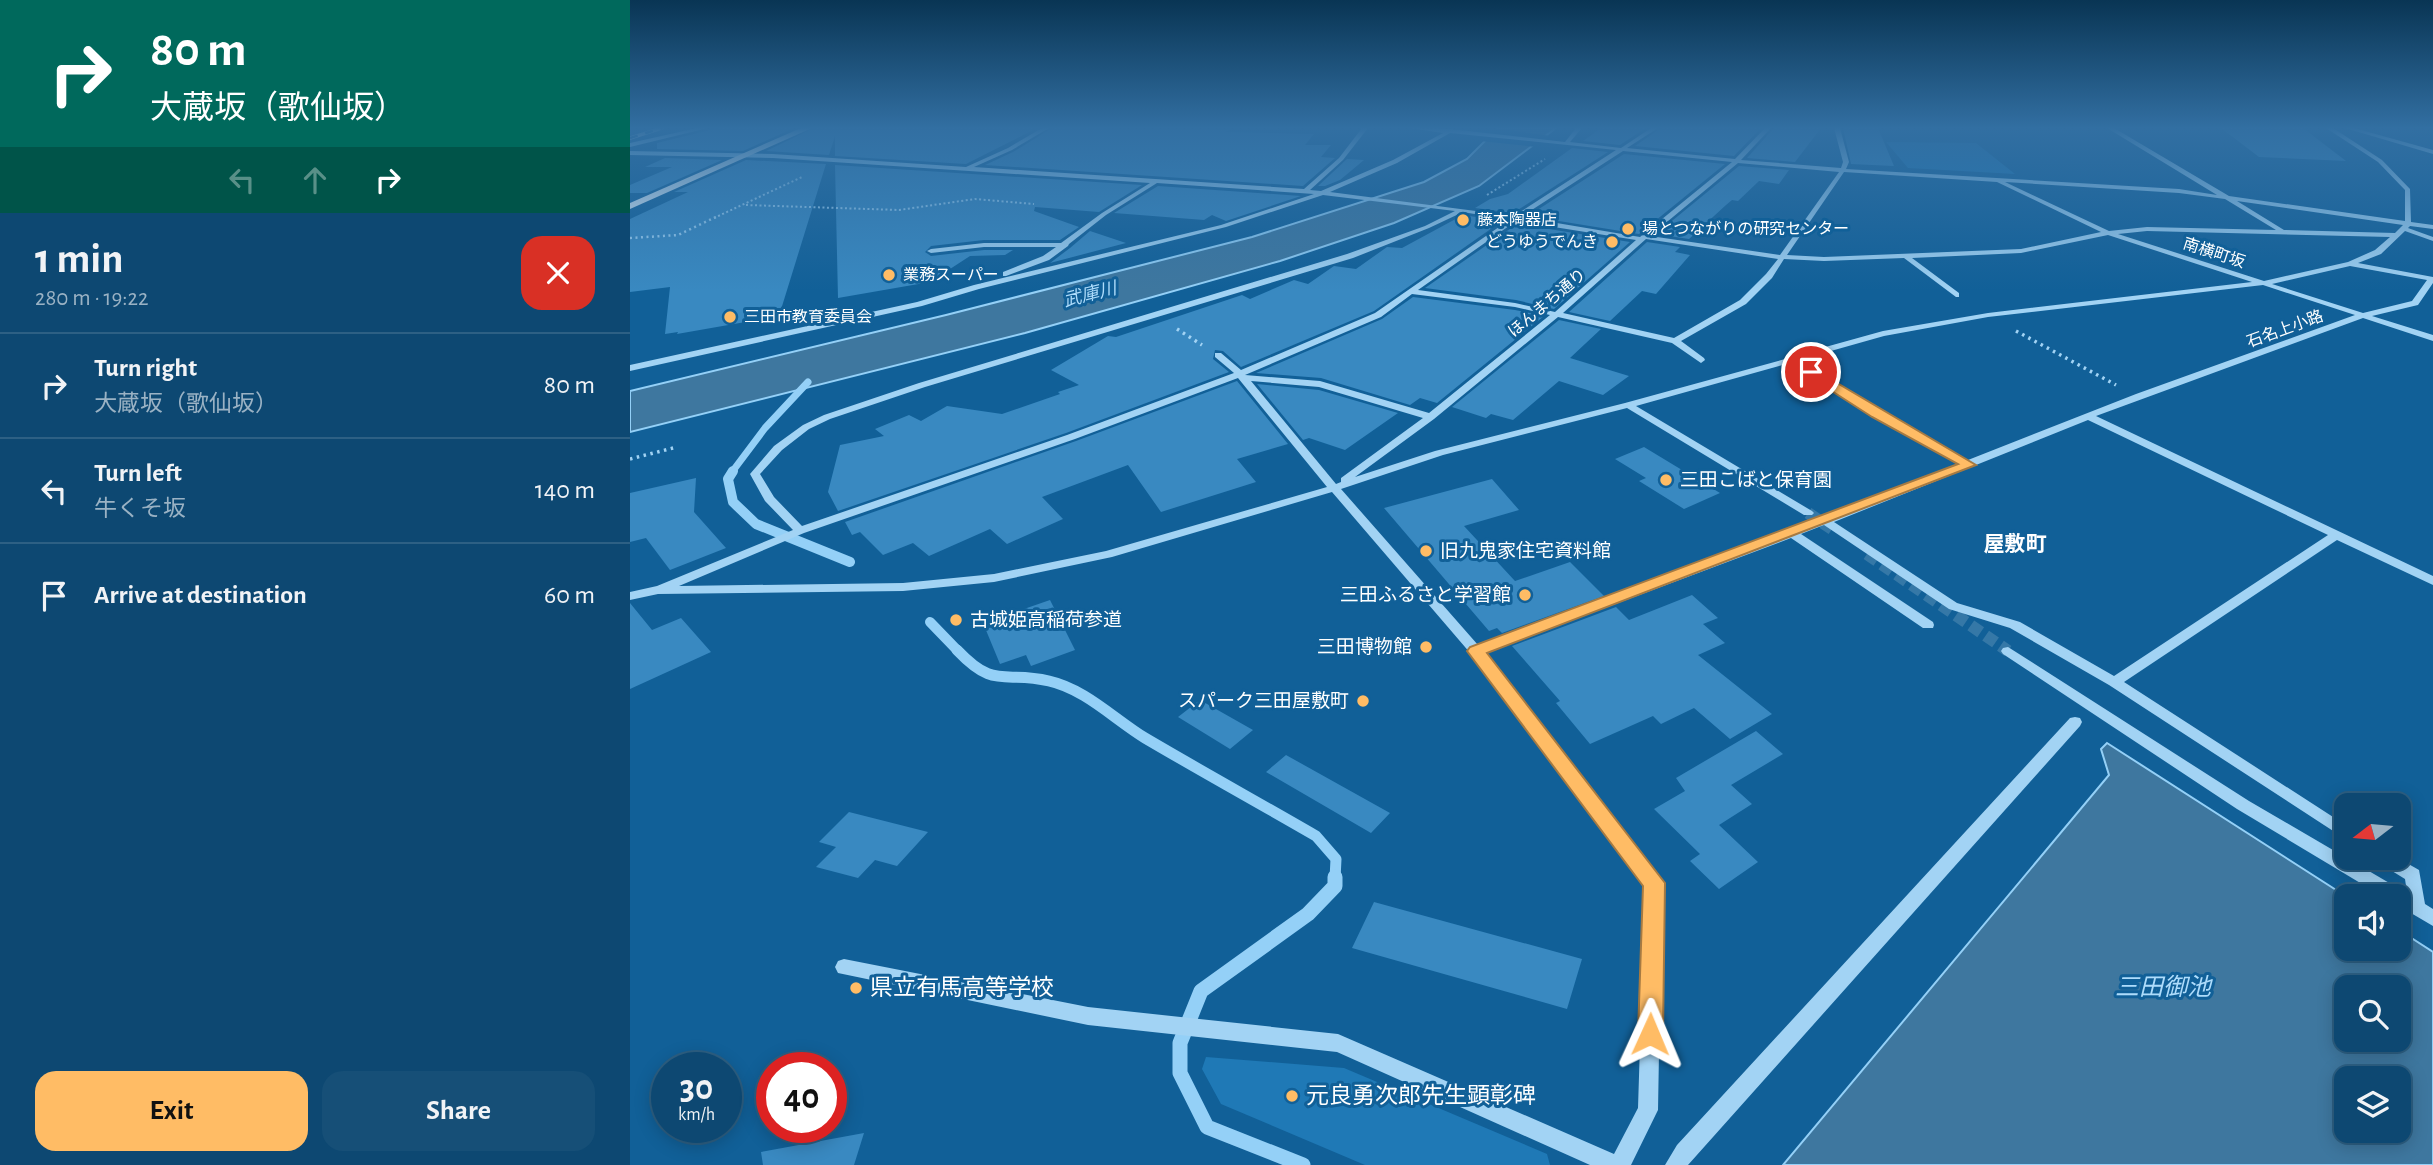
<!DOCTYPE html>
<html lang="en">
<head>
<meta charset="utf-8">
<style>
  :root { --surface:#0d4872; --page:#164f77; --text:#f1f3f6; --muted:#9ab2c4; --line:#2d6084; --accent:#ffbc65 }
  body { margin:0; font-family:"Alegreya Sans","Noto Sans JP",sans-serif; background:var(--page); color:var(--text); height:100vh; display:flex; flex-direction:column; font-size:26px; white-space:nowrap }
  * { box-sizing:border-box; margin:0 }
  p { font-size:23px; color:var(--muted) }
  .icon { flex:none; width:38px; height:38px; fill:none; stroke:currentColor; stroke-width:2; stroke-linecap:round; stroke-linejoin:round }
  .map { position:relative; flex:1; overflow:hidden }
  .sheet { display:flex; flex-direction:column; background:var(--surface); width:630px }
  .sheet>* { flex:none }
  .banner { background:#00695c; color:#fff; overflow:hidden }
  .needle { width:46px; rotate:254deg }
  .buttons { position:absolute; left:1704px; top:793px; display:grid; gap:14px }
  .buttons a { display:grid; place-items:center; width:77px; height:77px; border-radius:14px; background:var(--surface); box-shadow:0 4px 18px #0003,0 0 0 2px var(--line); font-size:35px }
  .speed { position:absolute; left:21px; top:1052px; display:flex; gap:14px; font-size:35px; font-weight:700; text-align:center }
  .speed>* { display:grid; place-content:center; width:91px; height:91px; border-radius:50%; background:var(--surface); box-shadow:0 4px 18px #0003,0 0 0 2px var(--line); line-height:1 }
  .speed small { font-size:18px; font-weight:400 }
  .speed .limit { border:10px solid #d22; background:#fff; color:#111 }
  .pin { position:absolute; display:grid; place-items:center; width:60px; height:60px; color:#fff; margin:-30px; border:4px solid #fff; border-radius:50%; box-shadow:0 2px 7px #0007 }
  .me { position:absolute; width:77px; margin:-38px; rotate:1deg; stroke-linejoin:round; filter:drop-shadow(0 0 5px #0008) }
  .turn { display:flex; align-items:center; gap:24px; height:147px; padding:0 35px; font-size:32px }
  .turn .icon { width:91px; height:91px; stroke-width:2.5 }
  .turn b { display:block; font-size:49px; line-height:60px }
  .lanes { display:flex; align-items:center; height:66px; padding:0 35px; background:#0003; justify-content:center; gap:35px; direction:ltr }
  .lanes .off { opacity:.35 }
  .round { display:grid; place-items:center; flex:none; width:74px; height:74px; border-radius:21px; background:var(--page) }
  .head { display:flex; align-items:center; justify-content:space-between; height:119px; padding:0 35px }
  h1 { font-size:42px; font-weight:600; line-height:52px }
  .primary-button { display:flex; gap:14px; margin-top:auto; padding:14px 35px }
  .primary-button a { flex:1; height:80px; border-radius:21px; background:var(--accent); color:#111; font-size:28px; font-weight:600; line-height:80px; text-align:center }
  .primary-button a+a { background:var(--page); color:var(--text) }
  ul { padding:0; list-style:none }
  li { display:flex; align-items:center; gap:21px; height:105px; padding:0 35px; border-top:2px solid var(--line) }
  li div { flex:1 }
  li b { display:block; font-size:26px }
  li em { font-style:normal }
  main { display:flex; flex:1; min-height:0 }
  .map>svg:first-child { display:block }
  .green { fill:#1f79b6 }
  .water { fill:#3e779f; stroke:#94d0f7; stroke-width:2; fill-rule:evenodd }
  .pier { fill:#116098 }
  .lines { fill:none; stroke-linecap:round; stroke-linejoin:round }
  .stream-far3 { stroke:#94d0f7; stroke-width:7 }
  .stream-far2 { stroke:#94d0f7; stroke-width:10 }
  .stream-far1 { stroke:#94d0f7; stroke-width:11 }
  .stream { stroke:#94d0f7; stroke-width:15 }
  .building { fill:#3989c1 }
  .minor-tunnel { stroke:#3578a7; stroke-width:12; stroke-dasharray:12 6; stroke-linecap:butt }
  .path-far2 { stroke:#a2d3f4; stroke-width:2; stroke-dasharray:2 2.5; stroke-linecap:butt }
  .path-far1 { stroke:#a2d3f4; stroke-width:2.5; stroke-dasharray:2 3.5; stroke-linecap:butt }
  .path { stroke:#a2d3f4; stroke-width:3.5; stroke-dasharray:2.5 4.5; stroke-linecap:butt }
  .minor { fill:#a2d3f4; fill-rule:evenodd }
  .major { fill:#eff8ff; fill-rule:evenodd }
  .rail-casing { stroke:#fff; stroke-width:3.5 }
  .rail { stroke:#116098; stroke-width:2.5; stroke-dasharray:8; stroke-linecap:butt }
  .route { fill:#ffbc65; stroke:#a67a42; stroke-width:2 }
  .poi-dot { fill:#ffbc65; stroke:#116098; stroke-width:2.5 }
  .labels { text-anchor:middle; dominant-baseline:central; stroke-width:6; stroke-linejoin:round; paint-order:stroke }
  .far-poi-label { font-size:16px; fill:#fff; stroke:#116098; text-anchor:start }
  .far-street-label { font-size:16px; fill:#fff; stroke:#116098 }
  .far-water-label { font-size:18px; font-style:italic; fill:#aedcfb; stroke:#116098 }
  .poi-label { font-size:19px; fill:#fff; stroke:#116098; text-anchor:start }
  .neighbourhood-label { font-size:21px; font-weight:bold; fill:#fff; stroke:#116098 }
  .near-poi-label { font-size:23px; fill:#fff; stroke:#116098; text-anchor:start }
  .near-water-label { font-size:24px; font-style:italic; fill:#aedcfb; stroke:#116098 }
</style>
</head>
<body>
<main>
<section class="sheet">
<div class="banner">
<div class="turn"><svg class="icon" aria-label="right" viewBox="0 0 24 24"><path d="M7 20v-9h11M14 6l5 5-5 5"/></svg><div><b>80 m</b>大蔵坂（歌仙坂）</div></div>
<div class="lanes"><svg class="icon off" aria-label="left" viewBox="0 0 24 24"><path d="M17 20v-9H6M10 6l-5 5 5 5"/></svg><svg class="icon off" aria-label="ahead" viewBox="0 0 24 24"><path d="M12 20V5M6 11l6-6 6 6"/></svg><svg class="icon" aria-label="right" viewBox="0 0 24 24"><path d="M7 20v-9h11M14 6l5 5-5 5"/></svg></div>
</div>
<div class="head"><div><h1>1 min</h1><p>280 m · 19:22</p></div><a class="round" style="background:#d93025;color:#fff"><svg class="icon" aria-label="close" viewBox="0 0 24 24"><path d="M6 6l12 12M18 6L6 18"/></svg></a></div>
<ul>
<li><svg class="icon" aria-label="right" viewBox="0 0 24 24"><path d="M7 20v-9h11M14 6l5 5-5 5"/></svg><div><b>Turn right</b><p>大蔵坂（歌仙坂）</p></div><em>80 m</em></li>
<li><svg class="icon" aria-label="left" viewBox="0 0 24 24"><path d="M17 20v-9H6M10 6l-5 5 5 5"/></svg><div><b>Turn left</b><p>牛くそ坂</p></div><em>140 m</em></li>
<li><svg class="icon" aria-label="arrive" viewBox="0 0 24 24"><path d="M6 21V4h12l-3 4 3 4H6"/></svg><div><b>Arrive at destination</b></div><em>60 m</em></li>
</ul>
<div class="primary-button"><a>Exit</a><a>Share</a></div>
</section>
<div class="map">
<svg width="1803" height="1165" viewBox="0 0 1803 1165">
  <rect width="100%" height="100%" fill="#116098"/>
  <!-- green -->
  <path class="green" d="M1256 142 1346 143 1385 174 1278 168Z
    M576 1057 714 1068 917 1154 920 1165H735L591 1104 572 1069Z"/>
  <!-- water -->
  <path class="water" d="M868 128H926L849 186 764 223 650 261 395 333 0 432V391L316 315 622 237 794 182 837 159Z
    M1477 743 1717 897V948H1769V930L1803 952V1165H1153L1479 775 1471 749ZM1717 987H1769V1040H1717ZM1717 1078H1769V1130H1717Z"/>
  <!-- pier -->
  <path class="pier" d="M863 129 886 131 921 136 907 147 850 141Z"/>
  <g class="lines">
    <!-- stream-far3 -->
    <path class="stream-far3" d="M102 472 135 428 178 382"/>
    <!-- stream-far2 -->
    <path class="stream-far2" d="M103 471 98 479 103 502 126 524 220 562
      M300 622 329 652"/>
    <!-- stream-far1 -->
    <path class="stream-far1" d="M327 650C366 691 373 670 419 681 455 689 484 719 515 738 571 771 629 803 686 836L706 859 705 879"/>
    <!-- stream -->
    <path class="stream" d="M673 1165 577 1127 550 1073V1043L571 991 678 914 705 886V877"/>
  </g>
  <!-- building -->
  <path class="building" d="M88 128H164L113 151 27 149V143Z
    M184 128H407L336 164 205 156V136L199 155 136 151Z
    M422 128 599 130 596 132 684 134 675 145H701L691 157 705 158 673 186 355 165 383 152Z
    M971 128H1016L990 145 953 141Z
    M1031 128H1131L1104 156 1005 146Z
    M1144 128H1191L1165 162 1117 158Z
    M1213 128H1248L1264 166 1221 164Z
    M1591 128H1673L1716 161 1629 157Z
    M942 148 978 152 883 213 845 208 860 199 878 194Z
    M994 154 1095 164 1009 234 898 216Z
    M35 158 92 160 17 193H0V185L42 167H15Z
    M717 159 734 160 710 180 695 186H688Z
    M116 160 196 164 149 316 47 334 48 332 35 334 40 287 0 292V219L58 192H44Z
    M205 165 512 185 469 212 405 207 404 211 449 227 430 240H354L301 246 295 252 301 256 354 250H383L375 255 340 256 300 282 208 298Z
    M1109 166 1159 170 1149 184 1129 181 1108 201 1102 200 1096 205 1059 239 1026 234Z
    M528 186 671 196 596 221 582 215 574 220 484 213Z
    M833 215 872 221 744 311 611 367 593 351 585 350 583 359 599 372 436 433 208 511 198 492 210 445 254 436 245 429 279 415 291 421 317 406 372 414 430 394 428 392 449 385 421 370 478 336 486 337 612 295 620 299 664 280 678 284 704 266 726 269 757 247 772 248Z
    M887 224 1000 242 924 309 886 300 795 288Z
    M460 231 496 243 420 263 440 248Z
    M1017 242 1050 247 1045 252 1060 255 1026 294 1012 291 980 321 939 312Z
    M783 297 885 310 914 316 807 403 790 398 780 405 691 378 626 373 752 319Z
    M929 320 971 329 940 358 999 376 973 395 929 381 883 420 861 414 856 418 822 407Z
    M607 381 658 444 607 459 626 482 531 512 498 465 412 497 433 519 377 544 360 529 299 556 283 543 253 555 230 532 222 535 215 522 446 441Z
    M627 384 689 390 768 413 715 450 679 438 673 440Z
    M1014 447 1090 493 1054 509 1009 481 1016 478 985 459Z
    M66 478 64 512 96 548 40 570 16 538 0 542V493Z
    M862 479 889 510 834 526 885 581 940 562 974 596 872 633 867 628 859 631 754 508Z
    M1062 595 1088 618 1073 624 1095 643 1068 655 1142 714 1100 739 1064 708 1031 724 1023 716 960 744 926 703 930 701 882 646 986 607 999 620Z
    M420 600 445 650 401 666 396 655 370 664 353 623Z
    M0 603 22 630 51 618 81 652 0 689Z
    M570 700 623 730 600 749 548 717Z
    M1126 731 1153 754 1101 785 1122 804 1089 825 1128 862 1089 889 1060 861 1070 854 1024 809 1055 791 1046 778Z
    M656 755 760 813 741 833 636 772Z
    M219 812 298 832 267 866 245 860 228 878 186 867 206 847 189 842Z
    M744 902 952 959 937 1009 722 948Z
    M234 1133 224 1165H133L131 1152Z"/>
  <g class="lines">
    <!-- minor-tunnel -->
    <path class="minor-tunnel" d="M1178 513 1202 529
      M1237 554 1378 651"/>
    <!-- path-far2 -->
    <path class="path-far2" d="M857 195 915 159
      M116 205 269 210 345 199 404 204
      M84 218 172 177"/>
    <!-- path-far1 -->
    <path class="path-far1" d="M0 238 48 235 88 216"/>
    <!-- path -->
    <path class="path" d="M547 329 572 345
      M1386 331 1486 385
      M0 459 47 447"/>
    <!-- minor -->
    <path class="minor" d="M67 128H78L0 147V143Z
      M412 128H419L382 150 344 167 674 189 709 158 732 128H738L713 160 680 190 691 191 763 160 813 133 780 128 820 129 935 142 946 128H952L940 142 991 148 1021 128H1028L997 148 1105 159 1135 128H1141L1111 160 1211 168 1213 162 1204 128H1210L1219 162 1216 169 1549 189 1587 195 1477 128H1484L1599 196 1775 221V190L1748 162 1696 128H1703L1752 160 1780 189 1781 222 1803 225V229L1780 226 1778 228 1803 237V241L1775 231 1751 254 1728 263 1803 277V283L1788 305 1742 316 1803 335V341L1733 318 1466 416 1803 576V585L1707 540 1494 682 1717 826V840L1479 685 1380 628 1319 609 1194 525 1171 534 1303 622 1304 625 1303 628H1293L1161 538 855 653 1032 883 1028 1110 1001 1165H960L707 1052 458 1025 208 973 205 967 208 961 214 959 458 1007 708 1034 984 1154 1008 1108 1015 885 841 654 702 492 482 557 364 582 273 591 28 594 0 600V592L27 586 163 530 135 501 120 474 144 446 173 425 194 415 289 383 717 254 795 226 825 211 693 195 596 227 349 289 292 306 0 371V365L287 302 344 285 591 225 684 194 527 183 476 215 439 244 438 246 419 260 376 276H373V272L413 256 426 247H354L301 253 297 251 301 249 354 243H431L472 213 520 183 143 158 0 155V151L143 154 336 167 378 148ZM820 133 986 150 884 216 700 192 767 163ZM993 151 1102 162 1010 237 891 217ZM1108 163 1209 172 1150 255 1020 236ZM1214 172 1367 182 1471 232 1391 249 1194 257 1157 255ZM1375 182 1549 193 1595 199 1646 230 1517 227 1479 231ZM1607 201 1773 225 1765 233 1654 230ZM833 212 879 220 745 313 611 370 591 353H585V357L604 373 437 435 172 526 144 497 130 474 152 450 179 429 200 419 295 387 723 258 799 228ZM886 221 1006 240 925 312 885 303 788 290ZM1517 231 1760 237 1745 250 1718 262 1634 281 1488 234ZM1478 235 1622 282 1358 313 1253 331 1163 356H1156L1155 359 995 403 805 451 725 477 804 419 928 317 1042 343 1071 363 1075 360 1074 358 1051 341 1116 304 1142 278 1154 259 1194 261 1274 258 1326 297H1329V293L1282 258 1391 253ZM1016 239 1148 259 1136 274 1110 300 1044 338 933 313ZM1720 266 1797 280 1782 301 1733 313 1642 284ZM1633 285 1725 315 1506 394 1338 460 1250 412 1169 360 1254 336 1358 317ZM782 294 885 307 920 315 799 413 690 381 615 375 751 317ZM1160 363 1244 416 1329 464 1191 519 848 645 711 489 813 455 997 408 1174 515H1182L1184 513 1182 511 1006 406ZM608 378 697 487 476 551 364 574 273 583 49 586 174 533 445 439ZM621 381 689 387 793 418 711 478V482L706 484ZM1458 420 1698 535 1484 676 1390 622 1327 603 1204 522Z
      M1715 128H1724L1803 150V154Z
      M1378 647 1619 801 1773 891 1777 893 1775 879 1749 863 1747 858H1768L1789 870 1795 904 1803 909V926L1769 906V896H1752L1607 809 1373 654 1371 651 1373 648Z
      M1445 717 1450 718 1452 722 1450 726 1058 1165H1035L1047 1145 1440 718Z"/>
    <!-- major -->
    <path class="major" d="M171 128H182L0 209V203Z"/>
    <!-- rail casing -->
    <g class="rail-casing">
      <path id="rail" d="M0 138 32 128"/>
    </g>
    <!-- rail -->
    <use href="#rail" class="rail"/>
  </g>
  <!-- sky -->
  <linearGradient id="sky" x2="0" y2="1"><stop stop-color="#093554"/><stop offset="0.44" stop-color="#326fa2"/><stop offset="1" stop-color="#326fa2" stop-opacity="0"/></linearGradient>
  <rect width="1803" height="291" fill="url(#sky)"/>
  <!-- route -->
  <path class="route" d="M1177 370H1185L1346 465 857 653 1035 883 1033 1034 1029 1043 1020 1046 1011 1043 1008 1034 1013 886 837 651 840 647 1328 464 1242 417 1177 375Z"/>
  <!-- markers -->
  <g class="poi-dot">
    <circle cx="833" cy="220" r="7"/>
    <circle cx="998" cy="229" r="7"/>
    <circle cx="982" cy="242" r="7"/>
    <circle cx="259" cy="275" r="7"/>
    <circle cx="100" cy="317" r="7"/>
    <circle cx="1036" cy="480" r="7"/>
    <circle cx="796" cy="551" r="7"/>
    <circle cx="895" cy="595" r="7"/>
    <circle cx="326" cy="620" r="7"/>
    <circle cx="796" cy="647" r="7"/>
    <circle cx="733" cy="701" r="7"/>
    <circle cx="226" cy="988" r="7"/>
    <circle cx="662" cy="1096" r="7"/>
  </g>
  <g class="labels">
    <!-- far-poi labels -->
    <g class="far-poi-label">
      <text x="847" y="220">藤本陶器店</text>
      <text x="1012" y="229">場とつながりの研究センター</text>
      <text x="968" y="242" text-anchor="end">どうゆうでんき</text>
      <text x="273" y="275">業務スーパー</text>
      <text x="114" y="317">三田市教育委員会</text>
    </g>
    <!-- far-street labels -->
    <g class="far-street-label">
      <text transform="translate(1584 253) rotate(18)">南横町坂</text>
      <text transform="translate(917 303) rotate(-40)">ほんまち通り</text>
      <text transform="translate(1655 329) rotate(-20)">石名上小路</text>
    </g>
    <!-- far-water labels -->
    <g class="far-water-label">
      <text transform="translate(460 295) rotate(-14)">武庫川</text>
    </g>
    <!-- poi labels -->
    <g class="poi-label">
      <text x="1050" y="480">三田こばと保育園</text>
      <text x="810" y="551">旧九鬼家住宅資料館</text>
      <text x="881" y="595" text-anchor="end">三田ふるさと学習館</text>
      <text x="340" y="620">古城姫高稲荷参道</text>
      <text x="782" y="647" text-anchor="end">三田博物館</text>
      <text x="719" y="701" text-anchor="end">スパーク三田屋敷町</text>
    </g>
    <!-- neighbourhood labels -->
    <g class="neighbourhood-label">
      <text x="1385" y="544">屋敷町</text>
    </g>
    <!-- near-poi labels -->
    <g class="near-poi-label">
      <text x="240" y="988">県立有馬高等学校</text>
      <text x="676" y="1096">元良勇次郎先生顕彰碑</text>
    </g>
    <!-- near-water labels -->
    <g class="near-water-label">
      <text x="1533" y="988">三田御池</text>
    </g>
  </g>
</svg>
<div class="buttons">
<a><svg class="needle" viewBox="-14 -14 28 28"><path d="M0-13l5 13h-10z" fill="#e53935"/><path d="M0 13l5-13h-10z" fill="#9ab2c4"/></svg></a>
<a><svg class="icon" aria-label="sound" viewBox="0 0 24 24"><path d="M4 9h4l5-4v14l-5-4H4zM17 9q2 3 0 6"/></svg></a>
<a><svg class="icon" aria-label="search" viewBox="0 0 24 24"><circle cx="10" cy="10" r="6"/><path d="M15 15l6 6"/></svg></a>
<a><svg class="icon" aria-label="layers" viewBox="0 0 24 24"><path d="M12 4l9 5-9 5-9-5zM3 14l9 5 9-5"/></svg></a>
</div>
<div class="speed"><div>30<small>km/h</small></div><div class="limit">40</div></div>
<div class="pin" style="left:1181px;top:372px;background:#d93025"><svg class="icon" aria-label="arrive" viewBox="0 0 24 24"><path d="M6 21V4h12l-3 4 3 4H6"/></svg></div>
<svg class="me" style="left:1020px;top:1034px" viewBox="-20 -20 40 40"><path d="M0-17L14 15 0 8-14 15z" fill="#ffbc65" stroke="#fff" stroke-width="4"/></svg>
</div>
</main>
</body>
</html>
